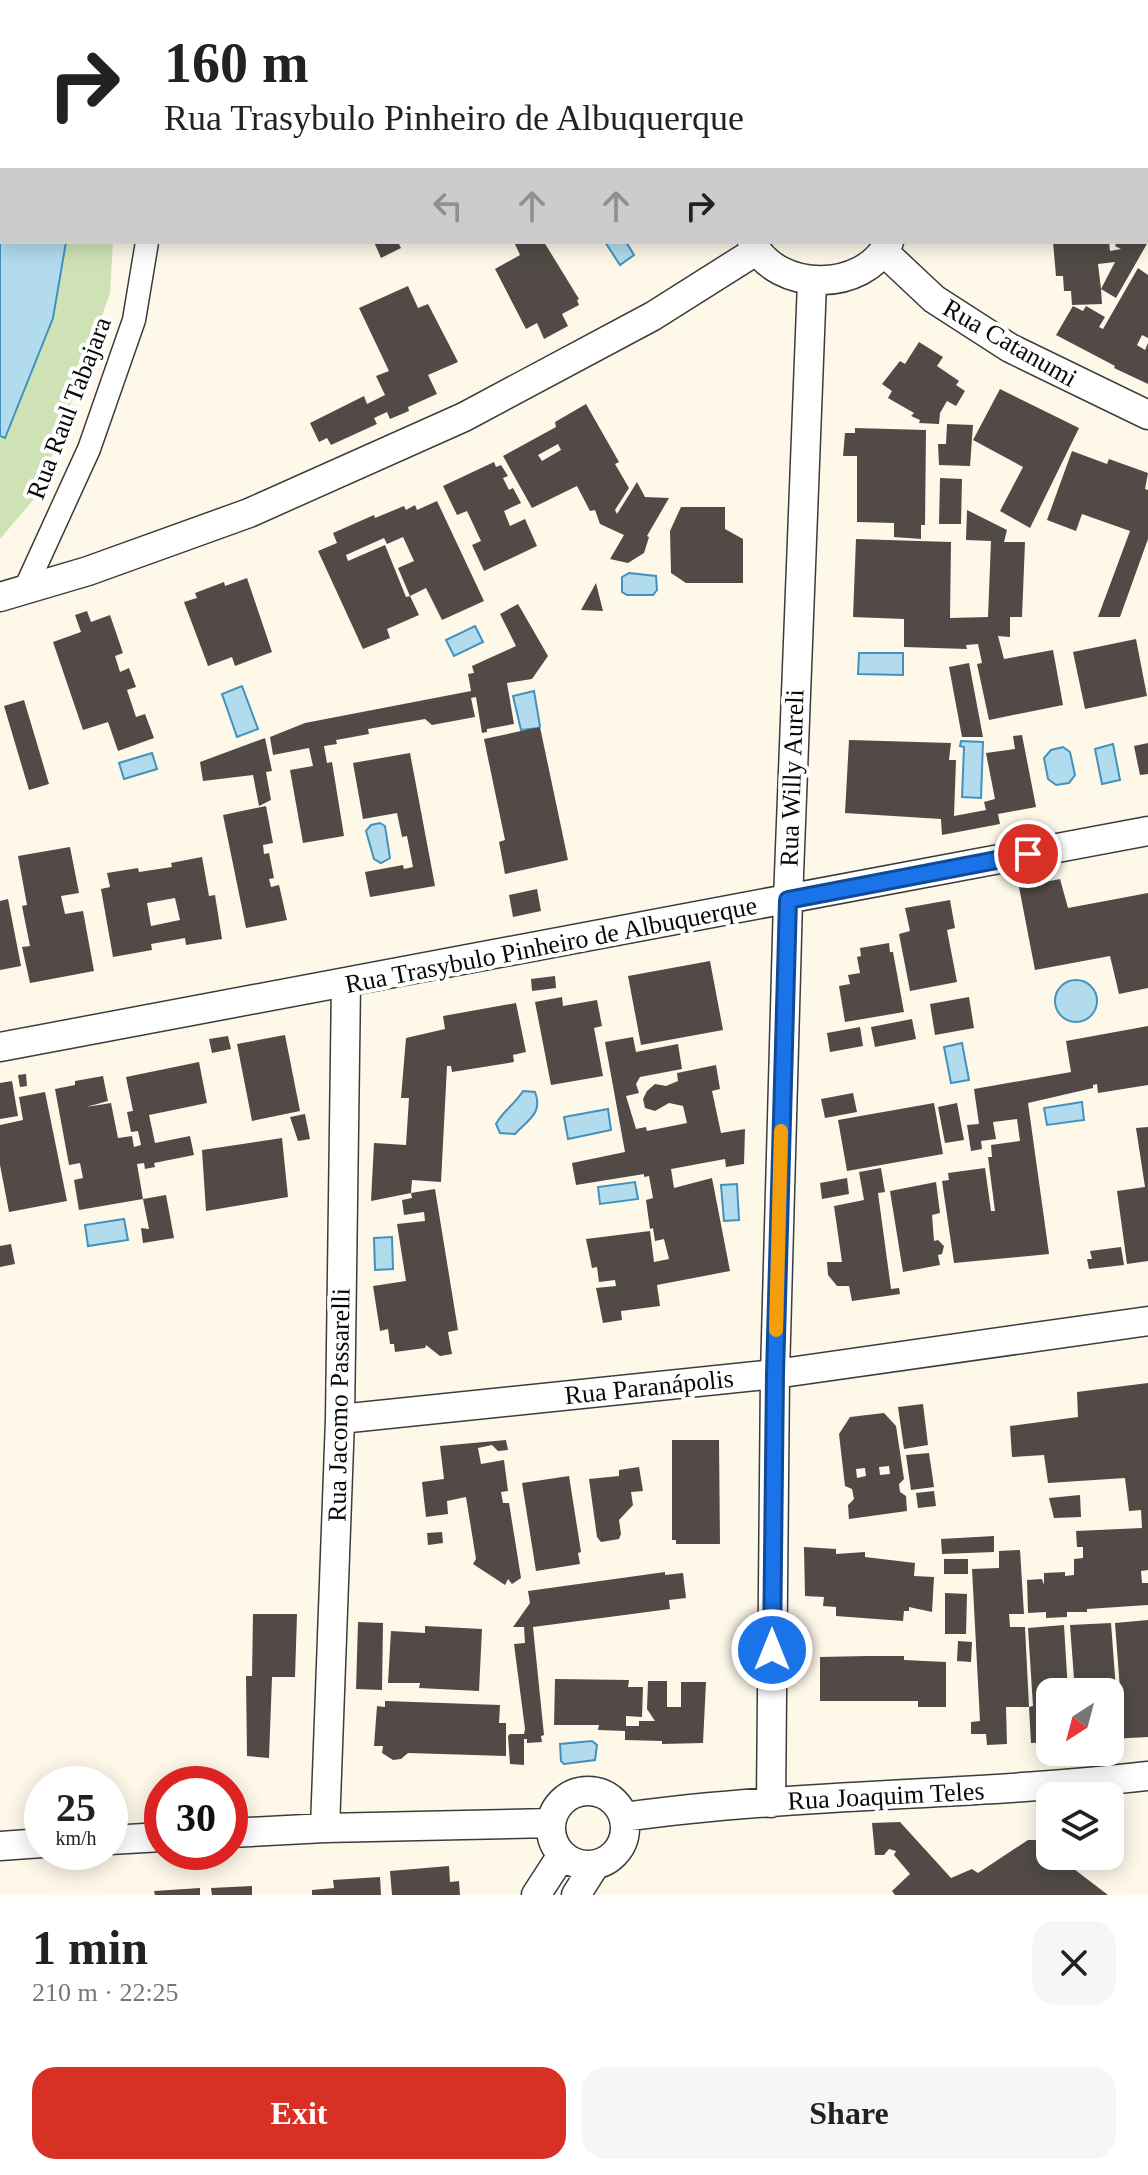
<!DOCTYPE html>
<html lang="en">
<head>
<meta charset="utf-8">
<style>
  :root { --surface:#fff; --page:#f6f6f6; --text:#222; --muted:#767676; --accent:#d93025 }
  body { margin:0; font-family:"Times New Roman",serif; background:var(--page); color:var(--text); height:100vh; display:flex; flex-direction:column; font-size:30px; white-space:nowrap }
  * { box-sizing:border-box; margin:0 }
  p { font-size:26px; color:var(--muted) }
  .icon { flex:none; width:44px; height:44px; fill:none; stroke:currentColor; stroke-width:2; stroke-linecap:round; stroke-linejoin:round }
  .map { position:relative; height:1895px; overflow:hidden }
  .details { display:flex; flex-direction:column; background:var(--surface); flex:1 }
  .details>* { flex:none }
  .banner { position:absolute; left:0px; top:0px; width:1148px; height:244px; box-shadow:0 4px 20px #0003; background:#fff; color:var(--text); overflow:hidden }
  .needle { width:52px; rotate:216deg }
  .buttons { position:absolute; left:1036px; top:1678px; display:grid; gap:16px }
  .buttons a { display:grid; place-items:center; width:88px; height:88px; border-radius:16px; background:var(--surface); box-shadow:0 4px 20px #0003; font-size:40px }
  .speed { position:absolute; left:24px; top:1766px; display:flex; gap:16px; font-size:40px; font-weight:700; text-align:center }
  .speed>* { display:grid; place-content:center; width:104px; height:104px; border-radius:50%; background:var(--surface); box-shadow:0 4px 20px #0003; line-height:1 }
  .speed small { font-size:20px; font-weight:400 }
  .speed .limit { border:12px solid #d22; background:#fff; color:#111 }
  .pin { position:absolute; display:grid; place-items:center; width:68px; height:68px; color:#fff; margin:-34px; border:4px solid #fff; border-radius:50%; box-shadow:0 2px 8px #0007 }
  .me { position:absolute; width:88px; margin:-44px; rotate:0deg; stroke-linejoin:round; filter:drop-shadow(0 0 6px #0008) }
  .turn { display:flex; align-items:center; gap:28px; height:168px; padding:0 32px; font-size:36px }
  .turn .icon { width:104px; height:104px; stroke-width:2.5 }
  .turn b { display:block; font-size:56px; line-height:68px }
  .lanes { display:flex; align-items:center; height:76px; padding:0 32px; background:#0003; justify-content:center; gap:40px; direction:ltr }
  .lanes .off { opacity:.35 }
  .round { display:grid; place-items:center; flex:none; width:84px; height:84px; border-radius:24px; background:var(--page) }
  .summary { display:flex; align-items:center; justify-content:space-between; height:136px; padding:0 32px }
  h1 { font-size:48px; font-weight:600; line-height:60px }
  .cta { display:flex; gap:16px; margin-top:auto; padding:16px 32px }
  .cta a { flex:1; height:92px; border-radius:24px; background:var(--accent); color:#fff; font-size:32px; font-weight:600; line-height:92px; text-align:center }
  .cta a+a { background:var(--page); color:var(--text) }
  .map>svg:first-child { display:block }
  .green { fill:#cfe2b6 }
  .water { fill:#b2dbee; stroke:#4292bd; stroke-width:2 }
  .building { fill:#514a47; fill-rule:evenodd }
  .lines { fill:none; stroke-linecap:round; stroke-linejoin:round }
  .pedestrian-casing { stroke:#3c3c3c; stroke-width:25 }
  .minor-casing { stroke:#3c3c3c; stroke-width:31 }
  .pedestrian { stroke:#fff; stroke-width:22 }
  .minor { stroke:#fff; stroke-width:28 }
  .route-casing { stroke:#114b97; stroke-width:20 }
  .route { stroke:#1a73e8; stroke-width:14 }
  .slow { stroke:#f59e0b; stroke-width:14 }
  .labels { text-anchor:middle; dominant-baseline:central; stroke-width:8; stroke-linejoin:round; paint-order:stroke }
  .street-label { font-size:26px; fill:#090909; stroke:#fff }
</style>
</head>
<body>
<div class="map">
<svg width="1148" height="1895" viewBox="0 0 1148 1895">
  <rect width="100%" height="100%" fill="#fdf8e8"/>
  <!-- green -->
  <path class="green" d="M0 0 78 2H2V242H113L110 293 39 493 0 539Z"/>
  <!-- water -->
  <path class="water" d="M0 0 51 2H2V242H66L53 318 5 438 0 436Z
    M605 242H626L634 255 620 265Z
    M629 573 656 576 657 590 653 595H627L622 592V577Z
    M475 626 483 642 454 656 446 640Z
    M859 653H903V675L858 674Z
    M242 686 258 729 237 737 222 694Z
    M534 691 540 726 539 728 521 730 513 696Z
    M961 741 983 742 981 798 962 797 964 747 960 746Z
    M1113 744 1120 780 1102 784 1095 749Z
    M1063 747 1070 752 1075 775 1069 783 1056 785 1048 779 1044 758 1051 750Z
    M152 753 157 769 124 779 119 763Z
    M380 823 385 826 390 858 381 863 374 859 366 831 371 825Z
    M1055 1001a21 21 0 1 1 42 0a21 21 0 1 1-42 0Z
    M962 1043 969 1080 951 1083 944 1047Z
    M523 1091 535 1092C543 1113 529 1119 515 1134L500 1133 496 1124C503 1111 515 1104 523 1091Z
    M1082 1102 1084 1120 1047 1125 1044 1108Z
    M608 1109 611 1130 568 1139 564 1117Z
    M635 1182 638 1199 600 1204 598 1187Z
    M737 1184 739 1220 724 1221 721 1185Z
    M124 1219 128 1240 88 1246 85 1225Z
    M392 1237 393 1269 375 1270 374 1238Z
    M592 1741 597 1745 595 1760 564 1764 561 1761 560 1744Z"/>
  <!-- building -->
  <path class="building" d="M374 242H398L401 248 381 258Z
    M514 242H544L579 299 577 300 579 305 562 314 568 326 544 339 537 323 526 329 495 269 520 255Z
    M1053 242H1109L1110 251 1121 249 1115 246 1117 242H1148L1116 298 1101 289 1102 304 1072 305 1071 291H1064L1063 276H1056ZM1115 262 1101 289 1098 264Z
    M1138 268 1148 275V338L1142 335 1137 345 1145 350 1148 343V384L1114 368 1115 366 1056 335 1073 306 1083 311 1086 306 1105 317 1099 327 1103 329Z
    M408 286 418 308 428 304 458 362 428 375 437 394 408 407 409 411 390 419 387 412 374 418 377 424 331 445 327 438 319 442 310 423 364 396 367 404 385 395 376 376 389 371 359 308Z
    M919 342 943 357 937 366 959 381 956 385 965 391 956 406 947 401 940 413 939 424 919 423 920 420 911 416 914 413 888 398 892 391 882 384 900 361 905 364Z
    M1000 389 1079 428 1030 528 1000 511 1023 467 973 440Z
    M586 404 619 462 615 464 629 488 615 510 617 514 637 482 645 497 669 498 647 536 649 537 644 553 628 563 610 559 624 535 600 524 595 510 590 511 577 486 532 508 503 456 556 427 555 422ZM558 444 561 450 542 461 538 455Z
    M947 424 973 425 970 466 939 465 938 444H946Z
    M855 428 926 430 925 525H921V539L894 537V523L857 522V456H843L845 433H855Z
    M1072 451 1107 464 1109 459 1148 473 1145 489 1148 490V539L1120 617H1098L1130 531 1082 514 1076 531 1047 520Z
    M494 462 496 467 501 465 508 476 503 478 509 490 513 488 521 503 504 511 510 526 525 519 537 546 484 571 472 545 481 541 467 511 457 515 443 486Z
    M940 478 962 479 961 524H939Z
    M437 501 484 601 442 620 426 588 410 596 398 568 414 561 403 537 387 544 384 538 346 555 348 561 385 545 406 597 410 596 419 615 387 629 390 638 363 649 318 551 337 543 333 533 374 515 375 518 404 506 406 510 415 505 417 510Z
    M681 507H725V529L743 539V583H686L671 573 670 531Z
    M967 510 1007 530 1004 542H1025L1022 617H1010V637L998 636 1004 659 1053 650 1063 705 989 720 977 664 982 663 978 644 966 645 967 649 904 647V619L853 617 856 539 951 542 950 618 988 617 991 541 966 540Z
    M247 578 272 652 235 666 232 657 208 666 184 602 197 598 195 593 224 582 225 586Z
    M596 583 603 611 581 610Z
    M518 604 548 656 532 679 507 683 514 724 487 729V732L482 733 476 697 471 698 475 717 432 725 425 719 368 729 369 734 336 740 337 744 324 746 327 763 332 762 344 836 303 843 290 770 313 766 309 748 273 755 270 737 305 723 471 691 468 674 474 673 472 666 516 646 500 614Z
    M87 611 91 622 110 615 123 653 115 656 120 672 129 668 136 687 127 690 136 717 145 714 154 738 118 751 108 722 83 730 53 642 81 632 75 615Z
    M1136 639 1147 696 1085 709 1073 652Z
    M969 663 983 737H962L949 667Z
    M24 700 49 784 29 790 4 706Z
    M540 727 568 860 505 874 499 842 505 840 484 739Z
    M1022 735 1036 807 998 814 1000 824 942 835 941 819 845 813 849 740 951 743 949 760H956L954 816 986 810 984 802 995 799 986 753 1015 749 1013 736Z
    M265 738 272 771 266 772 271 800 259 806 253 775 203 781 200 762Z
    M1148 743V774L1140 775 1134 746Z
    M410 753 435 886 370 897 365 872 403 865 404 869 413 867 407 836 402 837 397 813 363 819 353 763Z
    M266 806 273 843 263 845 264 854 269 853 274 878 269 879 271 887 279 885 287 920 246 928 223 815Z
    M70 847 79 893 61 896 65 914 83 911 94 971 30 983 22 947 30 946 22 906 27 905 18 856Z
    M202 857 209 896 215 895 222 939 186 945 185 938 151 944 152 950 113 957 101 889 110 887 107 873 138 868 139 872 172 867 171 863ZM175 898 180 920 151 926 147 903Z
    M1060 879 1068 908 1148 893V988L1119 994 1110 956 1035 970 1019 887Z
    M537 889 541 911 513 917 509 895Z
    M8 899 21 966 0 970V901Z
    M950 900 955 928 947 930 957 982 910 991 899 934 910 931 905 908Z
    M889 943 890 952H893L904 1012 845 1022 839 986 850 984 848 975 860 973 857 957 861 956 860 948Z
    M710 961 723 1030 641 1045 628 976Z
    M555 976 556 988 532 991 531 979Z
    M562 997 563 1006 597 1000 602 1026 594 1028 603 1076 551 1085 535 1002Z
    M969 997 974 1028 935 1035 930 1004Z
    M516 1003 526 1052 513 1055 514 1062 452 1072 451 1066H447L441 1182 412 1180 411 1193 371 1201 374 1143 406 1145 409 1098H401L406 1038 445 1029 443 1016Z
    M912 1019 916 1039 875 1047 871 1027Z
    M1148 1026V1085L1098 1093 1097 1084 1093 1085V1088L1028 1103 1049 1254 954 1263 942 1181 949 1180 948 1173 985 1168 991 1211H995L988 1157H992L991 1145 1020 1141 1017 1119 993 1122 996 1139 981 1141 982 1149 971 1151 967 1125 979 1124 974 1089 1071 1072 1066 1041Z
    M860 1027 863 1046 830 1052 827 1033Z
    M285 1035 300 1111 252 1121 237 1044Z
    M228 1036 231 1049 212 1053 209 1039Z
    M633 1037 636 1052 678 1044 682 1069 640 1077 636 1084 639 1093 626 1096 636 1129 646 1127 647 1131 687 1123 683 1106 669 1103 655 1111 645 1108 643 1099 647 1091 655 1084 666 1086 678 1081 677 1073 716 1065 720 1089 712 1091 721 1133 745 1129 744 1164 726 1167 725 1159 671 1169 674 1188 712 1178 730 1271 657 1285 660 1306 621 1311 622 1320 603 1323 596 1288 616 1286 615 1280 599 1282 597 1267 592 1268 586 1239 650 1231 654 1262 669 1259 664 1239 655 1241 653 1228 650 1229 646 1200 653 1198 649 1176 644 1177V1174L576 1185 572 1163 625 1152 605 1042Z
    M199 1062 207 1103 149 1115 155 1143 190 1136 194 1155 154 1163 155 1167 145 1169 144 1163 137 1164 143 1199 166 1195 174 1238 143 1243 141 1228 149 1229 143 1199 79 1210 74 1180 83 1178 80 1163 69 1165 55 1089 75 1085V1081L103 1076 108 1101 86 1107 111 1103 118 1138 132 1136 134 1147 141 1145 138 1131 131 1132 127 1112 133 1111 126 1077Z
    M26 1074 27 1086 20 1087 18 1075Z
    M12 1081 18 1116 0 1119V1083Z
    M45 1092 67 1201 9 1212 0 1165V1125L23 1120 19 1097Z
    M853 1093 857 1112 825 1118 821 1099Z
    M934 1103 943 1154 847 1171 838 1120Z
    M957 1103 964 1140 945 1143 938 1107Z
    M305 1114 310 1139 298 1141 290 1117Z
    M1148 1127V1261L1127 1264 1117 1191 1145 1187 1136 1128Z
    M282 1138 288 1197 206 1211 202 1150Z
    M881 1168 885 1192 878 1193 891 1289 899 1288 900 1294 852 1301 849 1286H837L828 1275 827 1262H842L834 1206 864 1200 859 1172Z
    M847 1178 849 1194 822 1199 820 1183Z
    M936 1182 940 1213 932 1215 934 1241 938 1240 944 1246 942 1254 938 1255 940 1265 903 1272 890 1191Z
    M435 1189 458 1330 448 1332 452 1354 440 1356 426 1345 425 1348 395 1352 394 1344H390L388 1329 380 1331 373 1286 406 1281 397 1224 425 1221 424 1212 404 1215 402 1200 412 1198 411 1193Z
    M11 1244 15 1264 0 1267V1246Z
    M1121 1247 1124 1265 1089 1269 1087 1259H1092L1090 1251Z
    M1148 1383V1570L1141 1571 1142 1583H1148V1605L1087 1609V1612H1067V1617L1046 1618V1612L1028 1613 1027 1580 1042 1579 1044 1585V1573L1065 1572V1576L1074 1575V1559L1083 1558V1547H1077L1076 1531 1142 1528 1141 1510 1129 1511 1125 1478 1048 1483 1044 1455 1012 1457 1010 1426 1078 1417 1077 1392Z
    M923 1404 928 1445 904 1449 898 1407Z
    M884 1413 896 1426 904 1479 899 1484 900 1492 906 1496 907 1511 849 1519 848 1505 854 1499 852 1489 845 1486 839 1434 850 1417ZM889 1466 890 1474 880 1475 879 1467ZM865 1468 866 1476 857 1478 856 1469Z
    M506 1440 508 1450 498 1451 492 1445 478 1448 481 1464 504 1460 508 1491 501 1492 503 1503H509L521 1578 512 1584 508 1579 505 1585 473 1564 476 1559 466 1497 447 1501 448 1514 426 1517 422 1482 444 1479 440 1446Z
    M672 1440H719L720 1544H676V1540H672Z
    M929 1453 934 1487 911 1490 906 1455Z
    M639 1467 643 1491 631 1492 633 1505 619 1520 621 1534 619 1539 601 1542 597 1537 589 1479 619 1476V1470Z
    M569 1476 581 1552 578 1553 580 1564 536 1571 522 1483Z
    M934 1491 936 1506 918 1508 916 1493Z
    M1080 1495 1081 1517 1054 1518 1049 1498Z
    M442 1532 443 1543 428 1545 427 1533Z
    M994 1536V1552L942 1554 941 1539Z
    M804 1547 836 1549V1554L865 1552V1557L915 1563 914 1576 934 1577 932 1612 909 1607V1611H904L903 1621 836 1616V1607L823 1606 824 1597 805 1596Z
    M1020 1550 1024 1614H1009L1010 1627H1025L1029 1707 1033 1706 1028 1628 1064 1625 1068 1692H1050V1742L1031 1743 1029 1707H1006L1007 1744 987 1745 986 1734H971V1722L980 1721 972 1569 999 1568V1551Z
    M944 1559H968V1574H944Z
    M665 1572V1575L683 1573 686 1598 669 1600 670 1609 533 1627 544 1735 541 1736 542 1742 527 1743V1739H524V1765L510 1764 508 1736 510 1734H524L525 1729 514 1644 525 1643 524 1627H513L530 1603 528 1591Z
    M945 1593 967 1594 966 1634H945Z
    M253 1614H297L295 1677H272L269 1758 247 1756 246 1676H252Z
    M1148 1620V1737L1110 1739V1692H1075L1070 1625 1111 1623 1117 1703H1121L1115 1623Z
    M358 1622 383 1623 382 1690 356 1689Z
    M425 1626 482 1629 479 1691 419 1688 420 1683H388L391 1631 425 1633Z
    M958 1641 972 1642 971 1662 957 1661Z
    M867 1656H904V1660L946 1662V1707H918V1701H820V1657Z
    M555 1679 629 1680 628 1687H643L642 1717 626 1716V1726H639V1721H655L647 1709 648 1681H667V1707H681V1682H706L703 1743 662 1744V1741L625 1740V1731L598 1730 599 1725H554Z
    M385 1701 500 1705 499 1723H506V1756L408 1753 401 1759 393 1760 382 1753 383 1746H374L377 1706 385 1707Z
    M900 1822 951 1878 972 1869 978 1873 1028 1840H1037L1050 1851V1856H1057L1108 1895H895L892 1891 910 1874 894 1855 896 1851 889 1849 884 1855H875L872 1823Z
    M449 1866 450 1882 459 1881 460 1895H392L390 1871Z
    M380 1877 381 1895H312V1890L334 1888 333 1880Z
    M252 1886V1895H212L211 1888Z
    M200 1888V1895H155L154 1891Z"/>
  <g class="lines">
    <!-- pedestrian casing -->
    <g class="pedestrian-casing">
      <path id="pedestrian" d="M113 0 114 2
        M25 589 89 449 134 320 147 242"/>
    </g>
    <!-- minor casing -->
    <g class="minor-casing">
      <path id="minor" d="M479 0 484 2
        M828 2 829 0
        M1122 2 1125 0
        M752 242C777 293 864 293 889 242
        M884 252 934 299 1010 348 1148 415
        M0 597 88 571 249 513 464 417 653 316 756 251
        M0 1047 1148 831
        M340 1419 775 1374 1148 1321
        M551 1828a37 37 0 1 1 74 0a37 37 0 1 1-74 0Z
        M771 1803 775 1374 788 900 812 282
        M624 1817C798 1793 974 1796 1148 1776
        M325 1828 340 1419 346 983
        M230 1833 325 1828 551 1823
        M110 1840 162 1837
        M0 1846 42 1843
        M536 1895 562 1855
        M576 1895 595 1865"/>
    </g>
    <!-- pedestrian -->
    <use href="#pedestrian" class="pedestrian"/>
    <!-- minor -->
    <use href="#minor" class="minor"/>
  </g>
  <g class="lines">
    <!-- route casing -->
    <g class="route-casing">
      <path id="route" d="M772 1650 775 1374 788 900 1028 854"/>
    </g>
    <!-- route -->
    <use href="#route" class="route"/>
    <!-- slow -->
    <path class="slow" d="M776 1330 781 1131"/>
  </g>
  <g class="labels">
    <!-- street labels -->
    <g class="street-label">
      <text transform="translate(1010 343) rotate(30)">Rua Catanumi</text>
      <text transform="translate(69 408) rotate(-69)">Rua Raul Tabajara</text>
      <text transform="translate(792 778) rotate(-88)">Rua Willy Aureli</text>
      <text transform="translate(551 945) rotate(-11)">Rua Trasybulo Pinheiro de Albuquerque</text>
      <text transform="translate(649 1387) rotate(-6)">Rua Paranápolis</text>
      <text transform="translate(339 1405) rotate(-89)">Rua Jacomo Passarelli</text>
      <text transform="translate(886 1796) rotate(-3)">Rua Joaquim Teles</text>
    </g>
  </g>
</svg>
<div class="buttons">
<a><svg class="needle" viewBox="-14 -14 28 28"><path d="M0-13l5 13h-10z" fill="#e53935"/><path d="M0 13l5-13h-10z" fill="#767676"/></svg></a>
<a><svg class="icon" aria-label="layers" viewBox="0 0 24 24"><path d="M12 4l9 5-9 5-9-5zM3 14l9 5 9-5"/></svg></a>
</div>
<div class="speed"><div>25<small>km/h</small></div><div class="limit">30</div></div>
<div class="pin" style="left:1028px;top:854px;background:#d93025"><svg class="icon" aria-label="arrive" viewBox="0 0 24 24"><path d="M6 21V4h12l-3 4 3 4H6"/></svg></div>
<svg class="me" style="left:772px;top:1650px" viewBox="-20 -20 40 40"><circle r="17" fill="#1a73e8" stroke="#fff" stroke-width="3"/><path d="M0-11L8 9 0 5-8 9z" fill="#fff"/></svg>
<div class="banner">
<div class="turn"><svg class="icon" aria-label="right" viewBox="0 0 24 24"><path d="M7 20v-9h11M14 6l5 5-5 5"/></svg><div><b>160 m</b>Rua Trasybulo Pinheiro de Albuquerque</div></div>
<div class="lanes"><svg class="icon off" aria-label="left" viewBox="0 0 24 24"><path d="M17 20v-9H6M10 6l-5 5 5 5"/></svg><svg class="icon off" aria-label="ahead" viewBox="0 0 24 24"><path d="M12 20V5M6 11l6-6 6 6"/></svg><svg class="icon off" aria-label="ahead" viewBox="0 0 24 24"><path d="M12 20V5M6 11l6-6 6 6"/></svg><svg class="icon" aria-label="right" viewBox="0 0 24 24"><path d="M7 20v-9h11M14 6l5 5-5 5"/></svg></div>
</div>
</div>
<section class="details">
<div class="summary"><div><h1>1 min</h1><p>210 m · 22:25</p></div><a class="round"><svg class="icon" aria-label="close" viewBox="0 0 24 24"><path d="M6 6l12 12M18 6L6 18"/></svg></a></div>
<div class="cta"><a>Exit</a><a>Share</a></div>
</section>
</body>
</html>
